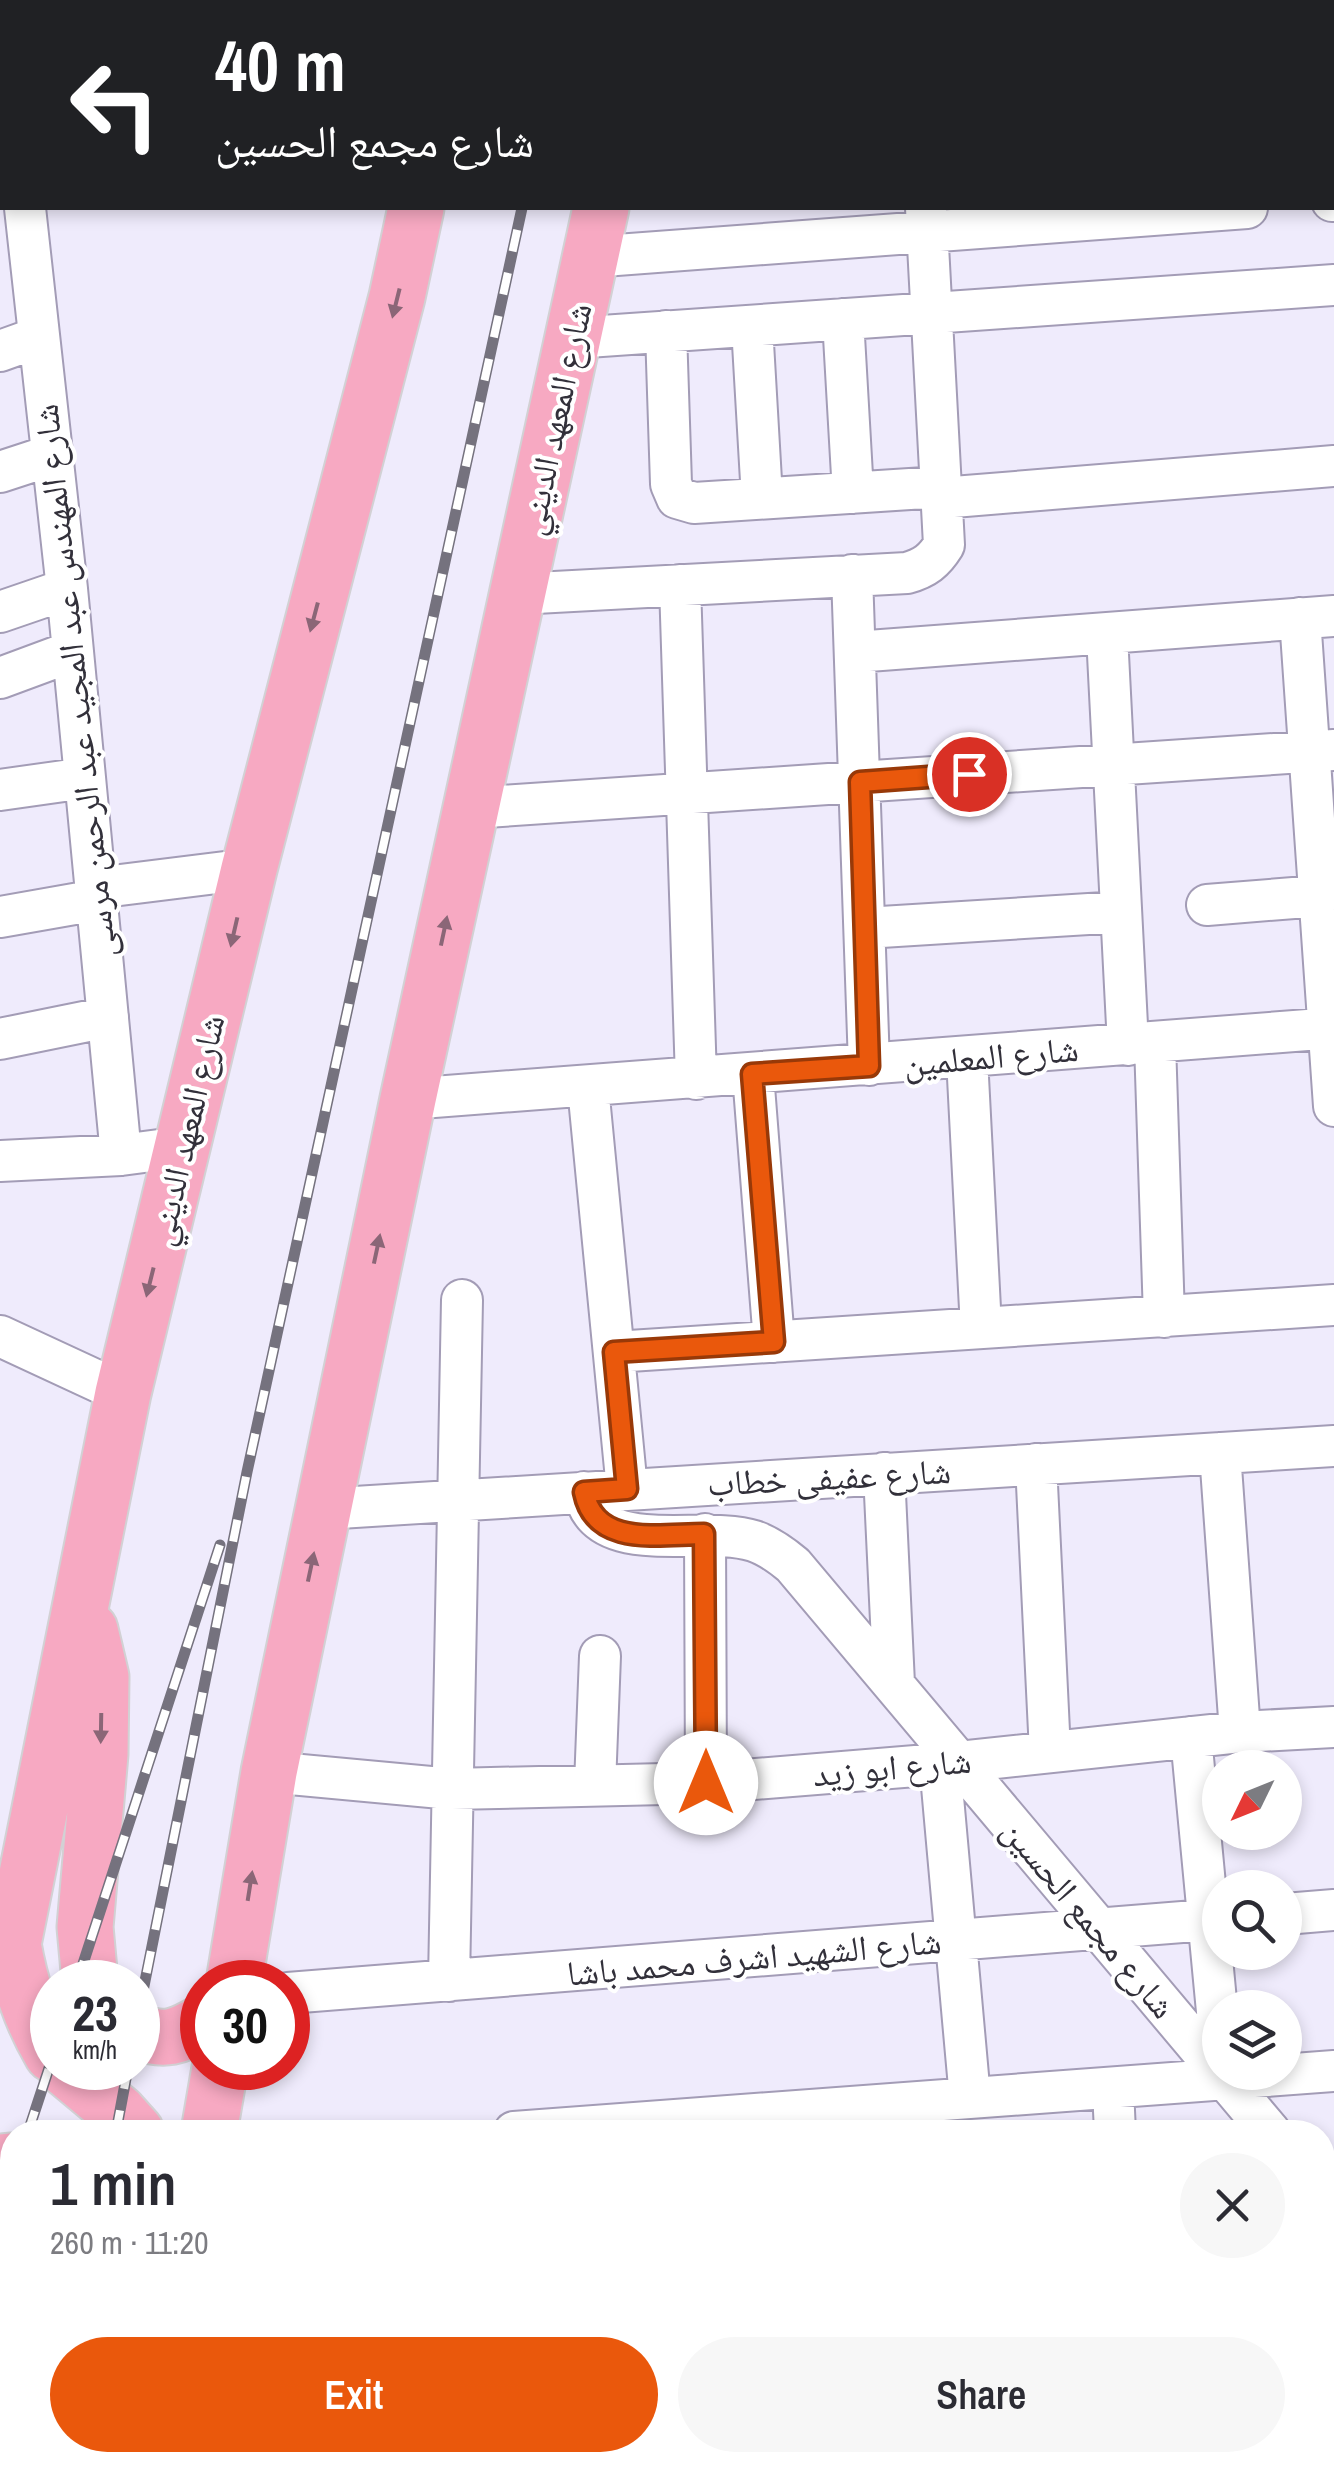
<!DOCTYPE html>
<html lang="en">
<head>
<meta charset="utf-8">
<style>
  :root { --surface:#fff; --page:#f7f7f7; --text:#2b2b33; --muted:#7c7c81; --accent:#ea580c }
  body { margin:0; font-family:"Archivo Narrow","Noto Naskh Arabic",sans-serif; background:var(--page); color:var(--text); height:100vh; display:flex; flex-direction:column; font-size:38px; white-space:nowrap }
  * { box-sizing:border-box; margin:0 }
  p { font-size:32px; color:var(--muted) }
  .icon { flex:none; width:55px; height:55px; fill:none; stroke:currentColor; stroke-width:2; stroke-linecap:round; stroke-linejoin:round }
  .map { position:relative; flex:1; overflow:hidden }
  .sheet { position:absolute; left:0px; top:2120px; width:1335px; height:352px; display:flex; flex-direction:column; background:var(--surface); border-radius:40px 40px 0 0; box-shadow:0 5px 15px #0003 }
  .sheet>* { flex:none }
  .hud { position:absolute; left:0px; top:0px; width:1335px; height:210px; box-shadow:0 5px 15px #0003; background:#202124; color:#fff; overflow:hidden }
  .needle { width:65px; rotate:227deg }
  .tools { position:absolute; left:1202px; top:1750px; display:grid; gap:20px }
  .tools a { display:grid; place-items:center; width:100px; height:100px; border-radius:50%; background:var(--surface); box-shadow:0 5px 15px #0003; font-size:50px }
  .speed { position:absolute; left:30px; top:1960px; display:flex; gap:20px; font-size:50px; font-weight:700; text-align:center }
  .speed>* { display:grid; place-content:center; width:130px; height:130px; border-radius:50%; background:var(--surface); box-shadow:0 5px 15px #0003; line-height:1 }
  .speed small { font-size:25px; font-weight:400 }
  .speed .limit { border:15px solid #d22; background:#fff; color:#111 }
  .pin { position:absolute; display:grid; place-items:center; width:85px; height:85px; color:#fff; margin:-42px; border:5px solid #fff; border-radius:50%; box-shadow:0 2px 10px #0007 }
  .me { position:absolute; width:110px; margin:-55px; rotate:0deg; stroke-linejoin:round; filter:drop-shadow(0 0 8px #0008) }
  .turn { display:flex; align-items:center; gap:35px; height:210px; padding:0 50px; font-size:45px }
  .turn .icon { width:130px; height:130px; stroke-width:2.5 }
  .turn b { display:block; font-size:70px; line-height:85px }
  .round { display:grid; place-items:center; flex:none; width:105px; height:105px; border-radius:52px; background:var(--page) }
  .overview { display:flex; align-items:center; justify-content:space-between; height:170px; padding:0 50px }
  h1 { font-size:60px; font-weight:600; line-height:75px }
  .primary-button { display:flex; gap:20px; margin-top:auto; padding:20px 50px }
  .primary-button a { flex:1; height:115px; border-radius:60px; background:var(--accent); color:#fff; font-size:40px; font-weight:600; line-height:115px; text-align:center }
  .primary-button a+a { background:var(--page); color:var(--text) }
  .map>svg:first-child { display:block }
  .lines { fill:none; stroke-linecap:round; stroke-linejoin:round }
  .street-casing { stroke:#a39cb6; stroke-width:44 }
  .primary-casing { stroke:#d2d1d4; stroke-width:59 }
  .street { stroke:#fff; stroke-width:40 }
  .primary { stroke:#f7a9c2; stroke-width:55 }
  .rail-casing { stroke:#75727e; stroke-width:11 }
  .rail { stroke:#fff; stroke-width:8; stroke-dasharray:22; stroke-linecap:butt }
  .oneway { fill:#8b6677 }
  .route-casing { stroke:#983908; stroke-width:25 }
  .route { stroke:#ea580c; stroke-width:18 }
  .labels { text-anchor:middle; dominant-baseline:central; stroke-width:8; stroke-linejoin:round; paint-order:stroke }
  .street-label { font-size:35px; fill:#32303a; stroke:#fff }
</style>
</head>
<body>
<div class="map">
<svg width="1334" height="2472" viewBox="0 0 1334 2472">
  <rect width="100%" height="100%" fill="#efebfc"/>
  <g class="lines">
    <!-- street casing -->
    <g class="street-casing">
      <path id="street" d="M1 0 2 12
        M915 0V2
        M1050 0V2
        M1189 0V2
        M1332 73H1334
        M0 123H2
        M1332 201H1334
        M25 208 67 589 121 1155
        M590 257 1247 208
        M843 319 853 493
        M752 326 762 498
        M666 331 671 484 677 498 694 503 941 487
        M573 338 1334 285
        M0 351 39 337
        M0 472 52 455
        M941 498 1334 466
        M852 575 869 1065
        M680 585 696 1079
        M517 594 907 573C925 568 934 561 944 545L926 208
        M0 612 67 589
        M1300 618 1334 1106
        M1107 635 1128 1045
        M855 652 1334 616
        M0 678 73 651
        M0 790 85 778
        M471 808 1334 750
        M96 888 249 869
        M1207 905 1319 896
        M0 917 97 900
        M865 928 1121 912
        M0 1039 108 1017
        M1155 1043 1164 1317
        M967 1058 981 1328
        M753 1074 774 1342
        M588 1087 627 1489
        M408 1099 1334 1028
        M0 1161 121 1155 182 1147
        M0 1336 123 1393
        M614 1352 1334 1305
        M1220 1453 1240 1732
        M1036 1464 1050 1752
        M884 1473 894 1684
        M584 1492C597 1560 702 1524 754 1541 769 1546 781 1555 793 1565L1270 2132
        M323 1509 1334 1446
        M705 1534 706 1783
        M1191 1737 1220 2043
        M940 1764 970 2098
        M269 1772 452 1789 706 1783 940 1764 1240 1732 1334 1727
        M595 1785 600 1656
        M1285 1914 1334 1910
        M449 1981 462 1300
        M288 1993 1220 1919
        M1113 2089 1115 2132
        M514 2132 1334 2071
        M1322 2192 1334 2205
        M1322 2321 1334 2320"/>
    </g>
    <!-- primary casing -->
    <g class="primary-casing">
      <path id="primary" d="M460 2 461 0
        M645 2 646 0
        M90 1630 101 1677 100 1754 85 1927 90 1982
        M234 1982 269 1772 408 1099 601 208
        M138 2032C165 2042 178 2037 202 2023
        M52 2054C31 2018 20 1985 13 1944L123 1393 249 869 397 297 416 208
        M65 2068 119 2113 136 2132
        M209 2132 220 2068
        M0 2162 12 2161
        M137 2472 140 2460"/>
    </g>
    <!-- street -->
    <use href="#street" class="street"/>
    <!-- primary -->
    <use href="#primary" class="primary"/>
    <!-- rail casing -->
    <g class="rail-casing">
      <path id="rail" d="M567 2V0
        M77 1982 220 1545
        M138 2016 247 1472 522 208
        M28 2132 52 2059
        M116 2132 128 2068
        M0 2219 12 2181
        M31 2472 36 2460
        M54 2472 58 2460"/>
    </g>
    <!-- rail -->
    <use href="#rail" class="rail"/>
  </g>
  <!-- one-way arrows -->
  <defs><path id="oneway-solid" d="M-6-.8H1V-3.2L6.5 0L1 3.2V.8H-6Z" transform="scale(2.5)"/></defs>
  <g class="oneway">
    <use href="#oneway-solid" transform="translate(396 303) rotate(104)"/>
    <use href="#oneway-solid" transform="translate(314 617) rotate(105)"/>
    <use href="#oneway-solid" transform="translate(444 931) rotate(-78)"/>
    <use href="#oneway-solid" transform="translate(234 932) rotate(103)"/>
    <use href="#oneway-solid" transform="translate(377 1249) rotate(-78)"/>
    <use href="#oneway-solid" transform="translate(150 1282) rotate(104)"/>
    <use href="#oneway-solid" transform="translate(311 1567) rotate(-78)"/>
    <use href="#oneway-solid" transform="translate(101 1728) rotate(91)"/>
    <use href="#oneway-solid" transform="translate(250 1886) rotate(-81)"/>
  </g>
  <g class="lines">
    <!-- route casing -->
    <g class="route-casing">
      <path id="route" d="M706 1783 704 1534C660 1534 595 1548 584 1492L627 1489 614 1352 774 1342 752 1074 869 1066 860 782 969 774"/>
    </g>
    <!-- route -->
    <use href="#route" class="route"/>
  </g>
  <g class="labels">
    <!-- street labels -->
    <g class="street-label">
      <text transform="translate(555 419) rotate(-78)">شارع المعهد الديني</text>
      <text transform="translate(74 681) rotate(-96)">شارع المهندس عبد المجيد عبد الرحمن مرسى</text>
      <text transform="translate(991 1056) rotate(-5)">شارع المعلمين</text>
      <text transform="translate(186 1130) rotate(-77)">شارع المعهد الديني</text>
      <text transform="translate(829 1477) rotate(-3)">شارع عفيفى خطاب</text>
      <text transform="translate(892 1767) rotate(-5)">شارع ابو زيد</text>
      <text transform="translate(1089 1918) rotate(50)">شارع مجمع الحسين</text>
      <text transform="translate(754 1957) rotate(-5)">شارع الشهيد اشرف محمد باشا</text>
    </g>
  </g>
</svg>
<div class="tools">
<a><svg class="needle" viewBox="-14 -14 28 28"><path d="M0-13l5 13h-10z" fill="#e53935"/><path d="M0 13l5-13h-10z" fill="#7c7c81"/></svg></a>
<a><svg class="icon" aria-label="search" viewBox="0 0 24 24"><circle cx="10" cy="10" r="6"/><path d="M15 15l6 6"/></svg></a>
<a><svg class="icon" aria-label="layers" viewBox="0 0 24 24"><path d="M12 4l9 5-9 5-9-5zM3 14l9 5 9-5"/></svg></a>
</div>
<div class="speed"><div>23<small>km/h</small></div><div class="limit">30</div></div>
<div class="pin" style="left:969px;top:774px;background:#d93025"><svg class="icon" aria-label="arrive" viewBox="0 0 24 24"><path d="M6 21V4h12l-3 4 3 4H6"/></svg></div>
<svg class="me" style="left:706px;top:1783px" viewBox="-20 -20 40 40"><circle r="19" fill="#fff"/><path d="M0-13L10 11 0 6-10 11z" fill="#ea580c"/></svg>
<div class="hud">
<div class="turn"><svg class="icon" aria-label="left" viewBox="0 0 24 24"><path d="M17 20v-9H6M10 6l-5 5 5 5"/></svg><div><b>40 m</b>شارع مجمع الحسين</div></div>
</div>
<section class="sheet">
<div class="overview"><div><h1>1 min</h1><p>260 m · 11:20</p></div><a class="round"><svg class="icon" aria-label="close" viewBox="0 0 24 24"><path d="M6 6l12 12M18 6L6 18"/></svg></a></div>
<div class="primary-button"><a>Exit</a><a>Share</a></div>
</section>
</div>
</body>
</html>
